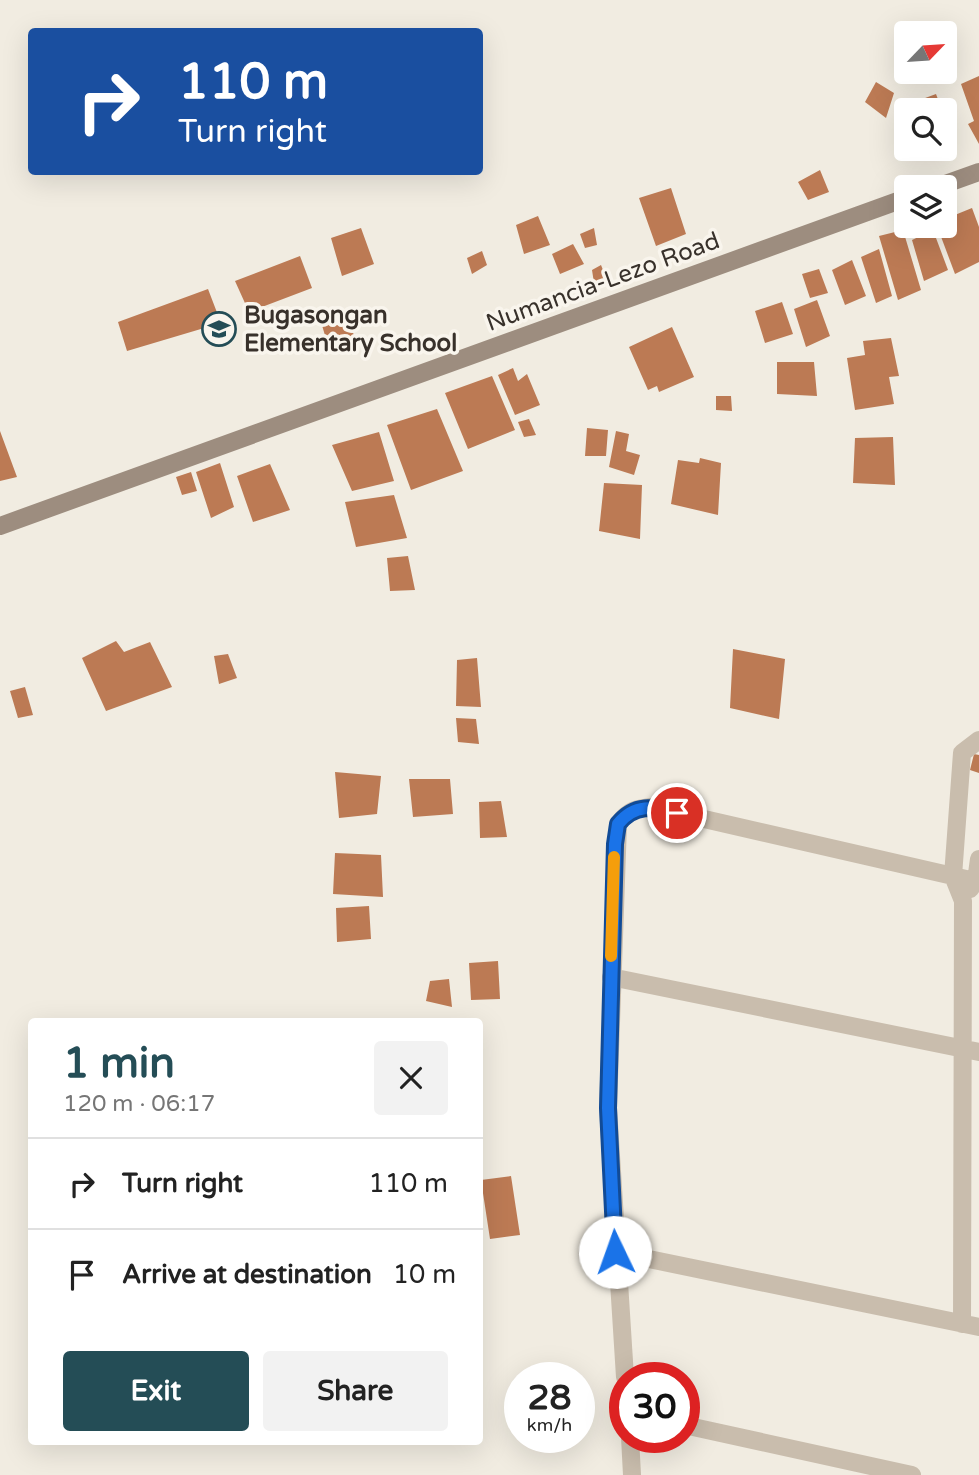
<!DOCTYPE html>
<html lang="en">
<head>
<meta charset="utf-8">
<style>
  :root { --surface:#fff; --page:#f2f2f2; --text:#222; --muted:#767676; --line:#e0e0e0; --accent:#244d56 }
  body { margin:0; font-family:"Varela Round",sans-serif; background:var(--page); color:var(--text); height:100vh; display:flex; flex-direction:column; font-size:26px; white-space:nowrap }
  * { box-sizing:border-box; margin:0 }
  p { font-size:23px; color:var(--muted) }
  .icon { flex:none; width:38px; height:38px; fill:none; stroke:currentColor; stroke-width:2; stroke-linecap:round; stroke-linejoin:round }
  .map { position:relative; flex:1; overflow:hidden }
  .panel { position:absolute; left:28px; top:1018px; width:455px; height:427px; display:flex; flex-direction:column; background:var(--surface); border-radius:7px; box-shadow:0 7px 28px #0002 }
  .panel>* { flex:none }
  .guide { position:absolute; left:28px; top:28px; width:455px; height:147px; border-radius:7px; box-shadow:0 7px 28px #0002; background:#1a4fa0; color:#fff; overflow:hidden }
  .needle { width:46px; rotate:65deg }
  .buttons { position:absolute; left:894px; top:21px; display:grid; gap:14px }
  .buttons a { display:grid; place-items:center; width:63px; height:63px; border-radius:7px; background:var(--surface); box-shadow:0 7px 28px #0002; font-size:35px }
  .speed { position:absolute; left:504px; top:1362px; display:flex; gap:14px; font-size:35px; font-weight:700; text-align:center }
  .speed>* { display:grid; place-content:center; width:91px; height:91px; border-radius:50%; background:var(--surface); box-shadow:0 7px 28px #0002; line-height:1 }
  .speed small { font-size:18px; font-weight:400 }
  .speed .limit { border:10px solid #d22; background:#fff; color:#111 }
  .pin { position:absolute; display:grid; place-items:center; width:60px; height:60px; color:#fff; margin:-30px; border:4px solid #fff; border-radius:50%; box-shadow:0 2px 7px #0007 }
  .me { position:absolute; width:77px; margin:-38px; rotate:357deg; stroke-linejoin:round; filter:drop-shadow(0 0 5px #0008) }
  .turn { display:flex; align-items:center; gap:24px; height:147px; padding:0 35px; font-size:32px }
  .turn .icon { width:91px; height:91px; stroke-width:2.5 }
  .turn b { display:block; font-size:49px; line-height:60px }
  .round { display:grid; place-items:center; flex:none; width:74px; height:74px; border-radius:7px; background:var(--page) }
  .overview { display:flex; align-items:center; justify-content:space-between; height:119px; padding:0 35px }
  h1 { font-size:42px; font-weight:800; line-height:52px; color:var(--accent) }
  .cta { display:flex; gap:14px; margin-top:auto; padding:14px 35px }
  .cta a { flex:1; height:80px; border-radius:7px; background:var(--accent); color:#fff; font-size:28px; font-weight:800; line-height:80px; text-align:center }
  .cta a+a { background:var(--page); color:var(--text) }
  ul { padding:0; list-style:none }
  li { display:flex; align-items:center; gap:21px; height:91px; padding:0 35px; border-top:2px solid var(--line) }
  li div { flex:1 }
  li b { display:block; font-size:26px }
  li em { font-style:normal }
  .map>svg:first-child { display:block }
  .building { fill:#bc7a54 }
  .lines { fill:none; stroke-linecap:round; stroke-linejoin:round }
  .street { stroke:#c9bdad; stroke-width:18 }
  .secondary { stroke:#9d8d7f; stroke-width:18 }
  .route-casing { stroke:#114b97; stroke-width:18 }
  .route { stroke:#1a73e8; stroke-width:12 }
  .slow { stroke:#f59e0b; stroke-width:12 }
  .labels { text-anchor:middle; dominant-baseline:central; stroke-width:7; stroke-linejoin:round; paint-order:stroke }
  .street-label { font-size:24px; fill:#38312b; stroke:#f9f5ed }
  .poi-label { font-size:24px; font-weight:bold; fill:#38312b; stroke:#f9f5ed; text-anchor:start }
</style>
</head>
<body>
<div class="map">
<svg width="979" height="1475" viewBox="0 0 979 1475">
  <rect width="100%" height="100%" fill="#f1ece1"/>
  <!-- building -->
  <path class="building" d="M979 76V144L968 124 974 121 961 84Z
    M876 82 894 93 886 118 865 102Z
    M936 94 942 110H920L917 101Z
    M820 170 829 192 808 200 798 182Z
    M671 188 686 234 656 246 639 198Z
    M972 208 979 227V262L955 274 937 226H945V219Z
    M538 216 550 245 524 254 516 225Z
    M361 228 374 264 342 276 331 238Z
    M594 228 597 245 585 248 580 234Z
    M903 230 921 290 898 300 879 236Z
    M933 230 948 270 924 281 912 240Z
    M573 244 584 264 560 274 552 254Z
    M879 249 892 296 876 303 861 257Z
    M482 251 487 265 472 274 467 258Z
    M300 256 312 288 249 312 235 281Z
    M852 260 866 296 845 305 832 270Z
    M601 265 607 280 594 283 592 270Z
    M819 269 828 293 810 298 802 274Z
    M208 289 221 323 127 351 118 322Z
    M817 300 830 336 806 347 794 309Z
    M782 302 793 334 765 343 755 311Z
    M347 311 356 343 330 352 321 322Z
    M672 327 694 377 659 392 657 386 648 390 629 347Z
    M891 338 899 376 889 377 894 404 855 410 847 358 865 355 863 341Z
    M777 362H814L817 396 777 394Z
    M513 368 518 381 527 374 540 405 515 415 498 375Z
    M492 376 515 430 468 449 445 393Z
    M716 396H731L732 411 716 410Z
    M437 409 463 471 411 490 387 425Z
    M529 419 536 435 524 437 518 422Z
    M587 428 608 430 606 456H585Z
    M0 431 17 477 0 481Z
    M616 431 629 434 626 451 640 455 634 475 609 467Z
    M379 432 394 481 352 491 332 445Z
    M893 437 895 485 853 483 855 438Z
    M700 458 721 463 718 515 671 504 678 460 699 463Z
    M220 463 234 507 211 518 196 472Z
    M270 464 290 510 253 522 237 476Z
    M191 472 197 491 182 495 176 477Z
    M604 483 642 485 640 539 599 531Z
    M394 495 407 538 356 547 345 502Z
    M408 556 415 590 390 591 387 558Z
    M116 641 124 652 150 642 172 687 106 711 82 658Z
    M733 649 785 659 779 719 730 708Z
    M228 654 237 678 219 684 214 656Z
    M477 658 481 707 456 706 457 660Z
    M25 687 33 715 18 718 10 691Z
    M456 718 476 719 479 744 458 742Z
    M974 754 979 755V773L970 770Z
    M335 772 381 776 377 814 339 818Z
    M409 779H450L453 814 413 817Z
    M501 801 507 837 480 838 479 802Z
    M335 853 381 855 383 897 333 894Z
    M369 906 371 939 337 942 336 908Z
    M498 961 500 999 471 1000 469 963Z
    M449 979 452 1007 426 1001 430 981Z
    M511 1176 520 1235 490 1239 481 1180Z"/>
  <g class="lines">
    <!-- street -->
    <path class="street" d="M970 889 976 881 979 859
      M611 977 979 1052
      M615 1252 979 1327
      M962 1324 963 901 953 876 962 753 979 740
      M625 1377 608 1108 618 824C628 811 636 808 652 807L979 882
      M684 1425 912 1475
      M630 1437 632 1475"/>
    <!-- secondary -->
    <path class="secondary" d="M937 187 979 172
      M0 526 906 198"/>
  </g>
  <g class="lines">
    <!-- route casing -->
    <g class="route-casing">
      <path id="route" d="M615 1252 608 1108 615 844 618 824C635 803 653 807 677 813"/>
    </g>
    <!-- route -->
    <use href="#route" class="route"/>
    <!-- slow -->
    <path class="slow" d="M611 956 614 857"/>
  </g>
  <!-- icons -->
  <defs>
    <g id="school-ring" transform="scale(1.75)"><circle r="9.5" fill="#f9f5ed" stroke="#244d56" stroke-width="1.5"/><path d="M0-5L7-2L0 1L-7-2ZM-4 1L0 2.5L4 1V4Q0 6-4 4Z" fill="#244d56"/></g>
  </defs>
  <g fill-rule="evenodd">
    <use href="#school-ring" x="219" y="329"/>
  </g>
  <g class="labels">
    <!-- street labels -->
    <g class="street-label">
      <text transform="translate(603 282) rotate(-20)">Numancia-Lezo Road</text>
    </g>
    <!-- poi labels -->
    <g class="poi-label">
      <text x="244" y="315">Bugasongan<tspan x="244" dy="28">Elementary School</tspan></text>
    </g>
  </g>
</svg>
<div class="buttons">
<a><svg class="needle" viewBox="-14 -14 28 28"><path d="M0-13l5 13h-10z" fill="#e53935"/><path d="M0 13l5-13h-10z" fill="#767676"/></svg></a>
<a><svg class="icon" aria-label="search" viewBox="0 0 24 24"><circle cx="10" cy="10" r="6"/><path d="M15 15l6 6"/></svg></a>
<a><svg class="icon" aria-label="layers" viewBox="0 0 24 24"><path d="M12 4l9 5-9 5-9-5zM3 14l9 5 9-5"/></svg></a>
</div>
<div class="speed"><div>28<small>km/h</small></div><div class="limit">30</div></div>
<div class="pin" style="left:677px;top:813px;background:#d93025"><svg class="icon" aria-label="arrive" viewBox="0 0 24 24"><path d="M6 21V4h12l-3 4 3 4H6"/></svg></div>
<svg class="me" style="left:615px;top:1252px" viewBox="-20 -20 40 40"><circle r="19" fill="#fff"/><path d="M0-13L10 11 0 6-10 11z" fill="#1a73e8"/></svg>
<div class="guide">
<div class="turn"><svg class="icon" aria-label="right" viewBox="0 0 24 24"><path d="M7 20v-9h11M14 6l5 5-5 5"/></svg><div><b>110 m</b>Turn right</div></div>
</div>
<section class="panel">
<div class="overview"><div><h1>1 min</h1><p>120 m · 06:17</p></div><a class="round"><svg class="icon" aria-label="close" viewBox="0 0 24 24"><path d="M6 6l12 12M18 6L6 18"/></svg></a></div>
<ul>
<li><svg class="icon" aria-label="right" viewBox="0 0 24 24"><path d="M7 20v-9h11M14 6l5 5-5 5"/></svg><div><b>Turn right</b></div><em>110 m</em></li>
<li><svg class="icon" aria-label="arrive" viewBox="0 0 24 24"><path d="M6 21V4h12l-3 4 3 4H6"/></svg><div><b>Arrive at destination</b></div><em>10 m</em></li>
</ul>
<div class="cta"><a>Exit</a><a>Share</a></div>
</section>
</div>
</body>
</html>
